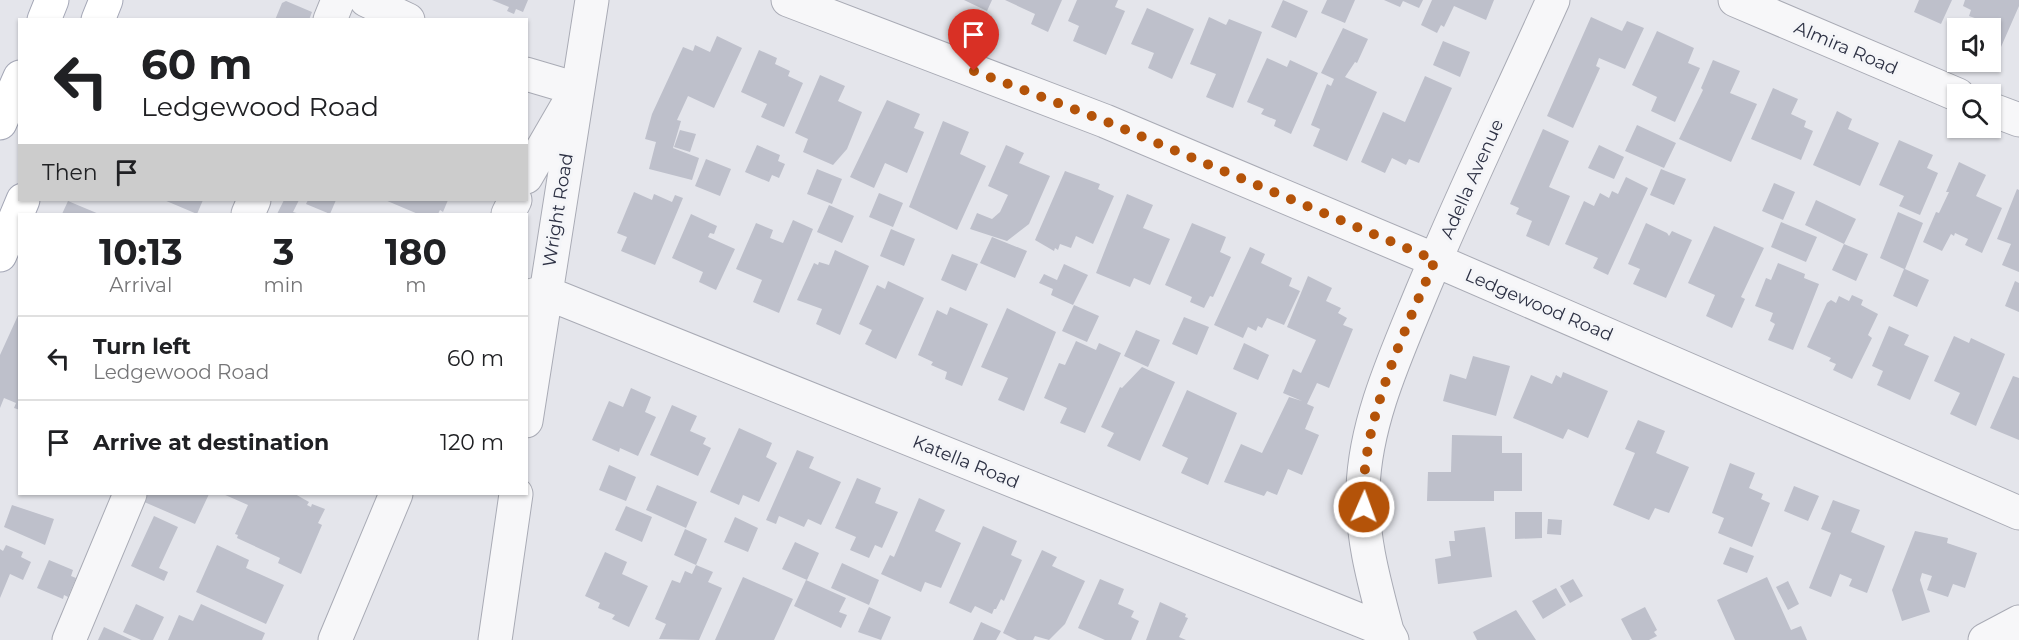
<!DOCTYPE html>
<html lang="en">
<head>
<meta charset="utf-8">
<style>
  :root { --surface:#fff; --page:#f6f6f6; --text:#202124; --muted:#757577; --line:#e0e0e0 }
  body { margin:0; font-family:Montserrat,sans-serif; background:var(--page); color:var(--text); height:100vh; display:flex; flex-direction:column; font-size:22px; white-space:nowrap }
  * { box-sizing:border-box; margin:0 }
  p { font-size:20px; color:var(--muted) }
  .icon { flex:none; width:33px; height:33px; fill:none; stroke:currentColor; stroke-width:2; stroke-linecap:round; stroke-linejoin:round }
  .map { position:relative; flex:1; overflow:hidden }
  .drawer { position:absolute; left:18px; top:213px; width:510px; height:282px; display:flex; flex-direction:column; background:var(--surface); border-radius:0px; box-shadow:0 2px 4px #0004 }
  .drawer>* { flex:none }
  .banner { position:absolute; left:18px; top:18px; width:510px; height:183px; border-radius:0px; box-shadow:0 2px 4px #0004; background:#fff; color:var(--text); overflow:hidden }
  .controls { position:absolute; left:1947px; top:18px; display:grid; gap:12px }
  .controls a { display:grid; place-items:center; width:54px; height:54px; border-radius:0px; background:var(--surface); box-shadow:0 2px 4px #0004; font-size:30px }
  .pin { position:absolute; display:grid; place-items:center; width:51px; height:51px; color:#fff; margin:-62px -26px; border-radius:50% 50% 50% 0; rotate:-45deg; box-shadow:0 0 6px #0007 }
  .pin .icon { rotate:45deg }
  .me { position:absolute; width:66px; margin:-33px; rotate:2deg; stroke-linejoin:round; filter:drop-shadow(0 0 4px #0008) }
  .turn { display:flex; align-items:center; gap:21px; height:126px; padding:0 24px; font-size:27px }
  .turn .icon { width:78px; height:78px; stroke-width:2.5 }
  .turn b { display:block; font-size:42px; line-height:51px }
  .then { display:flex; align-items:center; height:57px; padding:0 24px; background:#0003; gap:12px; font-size:22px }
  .eta { display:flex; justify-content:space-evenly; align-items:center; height:102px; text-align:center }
  .eta b { font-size:36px; font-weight:700; line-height:42px }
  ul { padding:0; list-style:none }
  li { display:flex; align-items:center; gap:18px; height:84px; padding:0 24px; border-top:2px solid var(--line) }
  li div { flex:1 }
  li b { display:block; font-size:22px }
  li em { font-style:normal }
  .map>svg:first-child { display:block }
  .building { fill:#bec0cb }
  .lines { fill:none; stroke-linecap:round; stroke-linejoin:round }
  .minor-casing { stroke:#a9abb5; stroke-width:35 }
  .major-casing { stroke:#a4a7b6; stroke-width:35 }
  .minor { stroke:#f7f7f9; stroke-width:33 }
  .major { stroke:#fff; stroke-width:33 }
  .route { stroke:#b45309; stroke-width:10; stroke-dasharray:0 18 }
  .labels { text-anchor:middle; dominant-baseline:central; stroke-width:6; stroke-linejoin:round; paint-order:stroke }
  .street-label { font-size:18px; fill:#2c3043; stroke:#f4f5f8 }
</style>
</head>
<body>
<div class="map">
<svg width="2019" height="640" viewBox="0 0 2019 640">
  <rect width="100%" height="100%" fill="#e4e5eb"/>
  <!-- building -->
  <path class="building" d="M492 0H528L523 12 516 9 514 14 507 11 509 7Z
    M964 0H992L987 11Z
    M1005 0H1062L1048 32 1031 24 1035 14Z
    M1077 0H1118L1115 7 1125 11 1106 55 1073 41 1079 26 1068 21Z
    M1283 0 1308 11 1296 38 1271 27Z
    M1327 0H1355L1345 23 1321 13Z
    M1384 0H1423L1419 8 1403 1 1400 7Z
    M1432 0H1494L1486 20 1454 6 1444 27 1441 25 1437 33 1421 25Z
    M1919 0H1952L1941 24 1914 12Z
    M1965 0H2019V6L2001 47 1990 43V28H1980L1983 21 1969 16 1971 10 1963 6Z
    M286 1 312 12 309 20H275L282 3Z
    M1147 8 1194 29 1172 79 1148 68 1154 53 1131 44Z
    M1209 17 1226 25 1229 19 1262 32 1233 108 1206 97 1216 74 1190 64Z
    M1591 17 1622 31 1627 21 1644 28 1625 69 1599 58 1596 66 1600 68 1573 128 1547 116Z
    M1343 28 1368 39 1357 63 1355 62 1345 77 1377 92 1347 161 1313 146 1320 129 1311 125 1327 84 1331 86 1334 79 1321 73Z
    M1657 31 1694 48 1688 63 1700 68 1675 122 1651 111 1657 97 1632 85Z
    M717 36 742 48 714 108 688 96 677 120 681 121 673 148 699 158 692 180 649 169 656 142 645 139 652 114 683 47 693 51 695 45 710 52Z
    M1443 41 1470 52 1460 77 1433 65Z
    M759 50 777 58 775 64 790 71 788 76 803 83 784 127 761 117 767 104 741 92Z
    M1267 58 1287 67 1290 60 1318 73 1291 134 1274 126 1276 120 1261 114 1264 109 1247 102Z
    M1713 60 1740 71 1730 93 1757 104 1731 162 1679 139 1703 90 1701 88Z
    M820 75 845 86 838 101 862 112 847 149 833 165 803 152 808 139 795 133Z
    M1425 76 1452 88 1419 163 1409 159 1406 165 1392 158 1385 173 1361 162 1383 112 1405 122Z
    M1773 88 1798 99 1791 114 1806 121 1804 127 1813 131 1801 160 1751 139Z
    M887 100 920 114 914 128 924 132 907 173 885 163 874 188 850 177Z
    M1837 111 1852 119 1848 129 1879 143 1860 186 1813 165Z
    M943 121 969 132 960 154 986 166 957 230 909 207Z
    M1637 125 1676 143 1664 168 1625 151Z
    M1543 129 1569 141 1549 187 1570 196 1549 246 1526 236 1532 221 1516 214 1519 208 1510 204Z
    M680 130 696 134 690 152 674 147Z
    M1899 140 1933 155 1927 168 1938 173 1920 215 1899 206 1904 196 1879 185Z
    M757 145 780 155 778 161 785 164 779 178 772 175 769 182 745 172Z
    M1006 145 1024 153 1019 163 1050 176 1029 224 1007 241 970 229 977 213 992 219 1000 212 1008 195 988 186Z
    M1599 145 1624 157 1614 179 1588 168Z
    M706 159 731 169 720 196 695 186Z
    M1959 162 1986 175 1976 196 2002 208 1982 253 1965 245 1968 239 1955 233 1954 236 1951 234 1942 251 1923 242 1936 212 1939 213 1949 192H1946Z
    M817 169 842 179 832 204 807 194Z
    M1661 169 1686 179 1674 205 1650 195Z
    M1065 171 1100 184 1098 189 1114 196 1093 244 1076 236 1071 248 1060 244 1058 250 1055 248 1054 251 1035 240Z
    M1626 177 1648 188 1608 275 1593 268 1598 258 1565 244 1584 201 1594 206 1600 193 1609 198 1612 191 1618 194Z
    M1774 183 1795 192 1783 220 1762 211Z
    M2017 189 2019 190V272L2002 265 2011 244 1997 239Z
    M634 192 652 200 654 194 672 202 675 195 683 198 655 265 621 251 627 237 617 233Z
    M879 193 903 203 893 227 869 217Z
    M1127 194 1153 205 1143 228 1170 239 1150 285 1134 278 1130 287 1096 273Z
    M164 200H203L197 214Z
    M284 200H299L293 212 300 214H277Z
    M308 200H336L330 214 306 204Z
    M385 200H448L443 212 440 210 438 214H418Z
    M1816 200 1856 219 1844 244 1805 225Z
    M68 201 99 214H62Z
    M829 205 854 216 842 243 817 232Z
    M1898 212 1923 223 1905 269 1929 280 1917 307 1893 296 1904 269 1880 258Z
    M691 214 717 226 714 234 710 233 708 237 735 249 716 290 699 282 703 272 672 258Z
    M793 220 813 229 779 313 753 302 762 280 736 269 756 223 773 230 770 238 783 243Z
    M1781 222 1817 237 1806 262 1771 247Z
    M1192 223 1226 237 1220 252 1231 257 1213 297 1210 296 1204 308 1190 302 1192 297 1165 285Z
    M1646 223 1667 233 1669 236 1672 231 1692 240 1666 298 1633 284 1640 269 1628 264Z
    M1714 226 1764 248 1741 297 1745 299 1732 328 1706 316 1715 295 1688 283Z
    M891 229 915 239 904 266 880 256Z
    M992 237 1027 251 1015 278 980 263Z
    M1844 244 1868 254 1856 281 1832 270Z
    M1250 247 1265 254 1261 263 1292 278 1289 286 1300 291 1284 325 1267 318 1262 328 1258 326 1256 331 1248 327 1243 338 1214 325Z
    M835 250 869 266 840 335 816 324 822 309 797 300 814 263 818 265 819 262 829 265Z
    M952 254 978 264 966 291 941 280Z
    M1778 263 1805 274 1804 278 1819 284 1793 350 1768 340 1775 324 1770 321 1773 313 1755 306 1766 278 1771 280Z
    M1064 264 1088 275 1073 305 1051 295 1053 289 1039 283 1044 274 1057 280Z
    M1308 276 1332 288 1326 301 1341 308 1338 313 1347 318 1343 325 1353 329 1329 388 1317 383 1307 404 1314 407 1305 429 1319 435 1302 475 1288 469 1277 495 1267 491 1264 496 1224 482 1241 444 1262 453 1289 397 1302 401 1283 393 1293 369 1301 373 1316 340 1287 327Z
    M888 281 924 298 896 359 865 344 872 330 859 324 877 285 885 289Z
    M2015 281 2019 283V312L2005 306Z
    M1852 295 1863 300 1861 305 1878 314 1868 335 1872 338 1852 379 1833 370 1836 364 1829 361 1831 358 1807 347 1827 303 1831 300 1836 303 1839 296 1849 301Z
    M1074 305 1099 316 1087 342 1062 331Z
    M950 307 988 324 962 386 945 379 947 372 931 365 933 362 918 355 937 310 947 315Z
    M1007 308 1056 332 1024 411 998 400 1008 378 981 367Z
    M20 311V410L14 408 16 403 4 398 0 408V355Z
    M1184 317 1209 327 1197 355 1172 344Z
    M1889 326 1909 335 1904 345 1929 356 1910 400 1877 385 1883 371 1872 366Z
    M1136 330 1160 340 1148 367 1124 356Z
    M1954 336 1969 343 1971 338 2005 354 1976 426 1950 414 1960 393 1934 381Z
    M1076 341 1096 350 1099 343 1121 353 1085 433 1060 423 1067 408 1044 398 1059 363 1065 365Z
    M1244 343 1269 355 1258 380 1233 369Z
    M1473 356 1510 366 1496 416 1443 401 1450 374 1466 379Z
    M1142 367 1175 382 1140 461 1107 446 1114 433 1101 427 1120 387 1122 388Z
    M1563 372 1608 391 1588 438 1568 429 1563 439 1513 418 1531 375 1552 384 1556 375 1561 378Z
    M2013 376 2019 378V440L1990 428Z
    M631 388 651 397 645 412 656 417 638 456 620 448 619 452 592 440 609 401 623 407Z
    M1187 390 1237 413 1208 485 1181 473 1188 458 1162 446Z
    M672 405 697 416 690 431 706 438 703 444 711 448 698 476 650 455Z
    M1638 420 1665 431 1656 453 1689 467 1669 513 1655 508 1649 520 1613 505 1635 453 1625 449Z
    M739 428 772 443 766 457 777 463 759 502 743 495 739 505 710 492Z
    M1452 435 1502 436V453H1522V491H1494V501H1427L1428 472H1451Z
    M797 450 814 457 809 468 841 482 821 525 808 519 804 527 779 516 776 524 766 520Z
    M1730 463 1755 473 1749 488 1763 494 1761 499 1770 503 1752 547 1718 533 1724 518 1712 513Z
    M609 465 636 477 626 501 599 490Z
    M857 478 881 488 875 503 898 512 882 548 875 545 869 558 850 550 856 537 835 528Z
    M657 485 697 502 686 528 646 510Z
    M1794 486 1819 496 1808 521 1784 511Z
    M145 494H209L195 524 142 501Z
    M223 494H295L309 502 307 505 311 507 312 504 325 509 318 523 322 525 301 574 278 563 280 558 237 538 238 535 235 534 248 505Z
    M919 498 945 510 935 531 961 543 941 588 925 582 921 592 881 574 890 555 894 557Z
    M1833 500 1860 510 1851 532 1885 546 1867 593 1849 586 1852 579 1840 574 1831 597 1809 588 1831 533 1821 529Z
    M12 505 54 519 45 545 4 527Z
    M626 506 652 517 642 542 615 530Z
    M1515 512H1542V538L1515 539Z
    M154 516 178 527 159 568 168 572 164 581 131 566Z
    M735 517 758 528 748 552 724 542Z
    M1548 519 1562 520 1561 535 1547 534Z
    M983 526 1017 541 1011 555 1022 560 1004 601 1001 599 996 609H994L992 614 975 606 971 613 949 603Z
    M1485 527 1492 577 1438 584 1435 559 1451 556 1449 541H1455L1454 531Z
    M685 529 707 539 696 565 674 555Z
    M1915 531 1948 538 1947 543 1977 553 1965 588 1953 584 1948 597 1927 590 1932 576 1922 573 1920 580 1930 612 1902 621 1892 590Z
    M795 542 819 553 807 580 782 569Z
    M6 545 23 552 21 557 31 562 23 580 10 574 0 598V549L3 551Z
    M217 545 249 560 246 568 284 585 266 624 196 592Z
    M1730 547 1754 556 1747 573 1723 564Z
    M1042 550 1057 557 1052 566 1085 581 1065 624 1049 640 1035 636 1033 640H1017L1003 633Z
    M605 552 627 562 622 574 648 586 629 627 612 619 615 615 598 608 600 603 585 596Z
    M49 560 73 570 71 576 76 578 68 597 64 595 63 599 37 588Z
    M842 563 879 580 869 605 831 588Z
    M696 565 713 572 708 582 722 588 699 640 659 639 666 624 655 619 672 580 680 583 685 571 692 574Z
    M743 577 793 599 774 640H715Z
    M1767 577 1791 630 1801 626 1807 640H1735L1717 600Z
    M1100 579 1124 589 1118 604 1134 611 1131 617 1139 621 1131 640H1105L1078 628Z
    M1573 579 1583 596 1570 603 1560 586Z
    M806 580 846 598 839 612 847 615 841 628 794 606Z
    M1788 581 1799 604 1788 610 1776 587Z
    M1556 588 1566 605 1543 619 1532 601Z
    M1160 602 1186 614 1185 617 1188 618 1179 637 1186 640H1146Z
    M136 604 164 617 153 640H141L123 632Z
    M201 604 265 633 262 640H168L179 615 193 621Z
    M869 607 891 617 881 640 858 632Z
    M1645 607 1657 630 1654 632 1657 636 1649 640H1632L1621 619Z
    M1516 610 1536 640H1477L1473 632Z
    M981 622 1001 631 996 640H973Z
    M104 627 132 640H98Z"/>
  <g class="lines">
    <!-- minor casing -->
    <g class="minor-casing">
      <path id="minor" d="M366 0 408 20
        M788 0 1105 121 1435 260 2019 513
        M1735 0 1958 95
        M330 20 338 0
        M526 74 577 89 526 177
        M1990 109 2019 120
        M248 214 254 200
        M508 214 515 200
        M526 297 544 292 1387 631
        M526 421 592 0
        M69 640 130 494
        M335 640 396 494
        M495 640 516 494
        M1392 640 1387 631C1375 585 1361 537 1363 489 1365 422 1396 355 1421 294 1462 195 1509 98 1553 0
        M1985 640 2019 622"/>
    </g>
    <!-- major casing -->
    <g class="major-casing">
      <path id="major" d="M44 20 52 0
        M98 20 106 0
        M0 123 20 77
        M0 255 23 200"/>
    </g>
    <!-- minor -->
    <use href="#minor" class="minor"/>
    <!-- major -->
    <use href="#major" class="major"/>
  </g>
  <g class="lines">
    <!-- route -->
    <path class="route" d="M974 71 1105 121 1435 260C1404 334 1359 425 1364 507"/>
  </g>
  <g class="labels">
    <!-- street labels -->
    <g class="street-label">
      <text transform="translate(1846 48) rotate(23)">Almira Road</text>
      <text transform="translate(1472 179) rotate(-66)">Adella Avenue</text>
      <text transform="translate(558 210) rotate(-81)">Wright Road</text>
      <text transform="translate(1539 305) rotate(23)">Ledgewood Road</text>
      <text transform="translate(966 462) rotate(22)">Katella Road</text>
    </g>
  </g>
</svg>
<div class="controls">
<a><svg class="icon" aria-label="sound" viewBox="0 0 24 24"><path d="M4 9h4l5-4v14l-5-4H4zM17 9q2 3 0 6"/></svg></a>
<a><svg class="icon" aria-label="search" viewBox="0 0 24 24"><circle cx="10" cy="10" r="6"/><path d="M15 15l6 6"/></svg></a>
</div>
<div class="pin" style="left:974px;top:71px;background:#d93025"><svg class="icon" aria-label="arrive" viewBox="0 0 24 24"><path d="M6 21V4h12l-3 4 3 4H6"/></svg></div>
<svg class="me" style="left:1364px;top:507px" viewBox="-20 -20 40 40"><circle r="17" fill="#b45309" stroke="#fff" stroke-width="3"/><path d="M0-11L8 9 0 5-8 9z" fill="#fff"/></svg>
<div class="banner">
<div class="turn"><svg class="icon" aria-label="left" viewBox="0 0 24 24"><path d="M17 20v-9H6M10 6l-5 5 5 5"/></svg><div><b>60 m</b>Ledgewood Road</div></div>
<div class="then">Then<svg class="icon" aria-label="arrive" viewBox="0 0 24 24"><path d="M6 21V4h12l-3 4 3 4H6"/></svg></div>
</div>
<section class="drawer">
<div class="eta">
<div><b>10:13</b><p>Arrival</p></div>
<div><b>3</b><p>min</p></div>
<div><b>180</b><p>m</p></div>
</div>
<ul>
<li><svg class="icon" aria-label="left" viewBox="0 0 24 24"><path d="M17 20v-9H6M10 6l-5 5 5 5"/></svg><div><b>Turn left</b><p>Ledgewood Road</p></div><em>60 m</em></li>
<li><svg class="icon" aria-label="arrive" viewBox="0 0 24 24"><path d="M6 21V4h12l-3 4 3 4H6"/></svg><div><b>Arrive at destination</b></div><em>120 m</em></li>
</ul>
</section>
</div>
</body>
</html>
